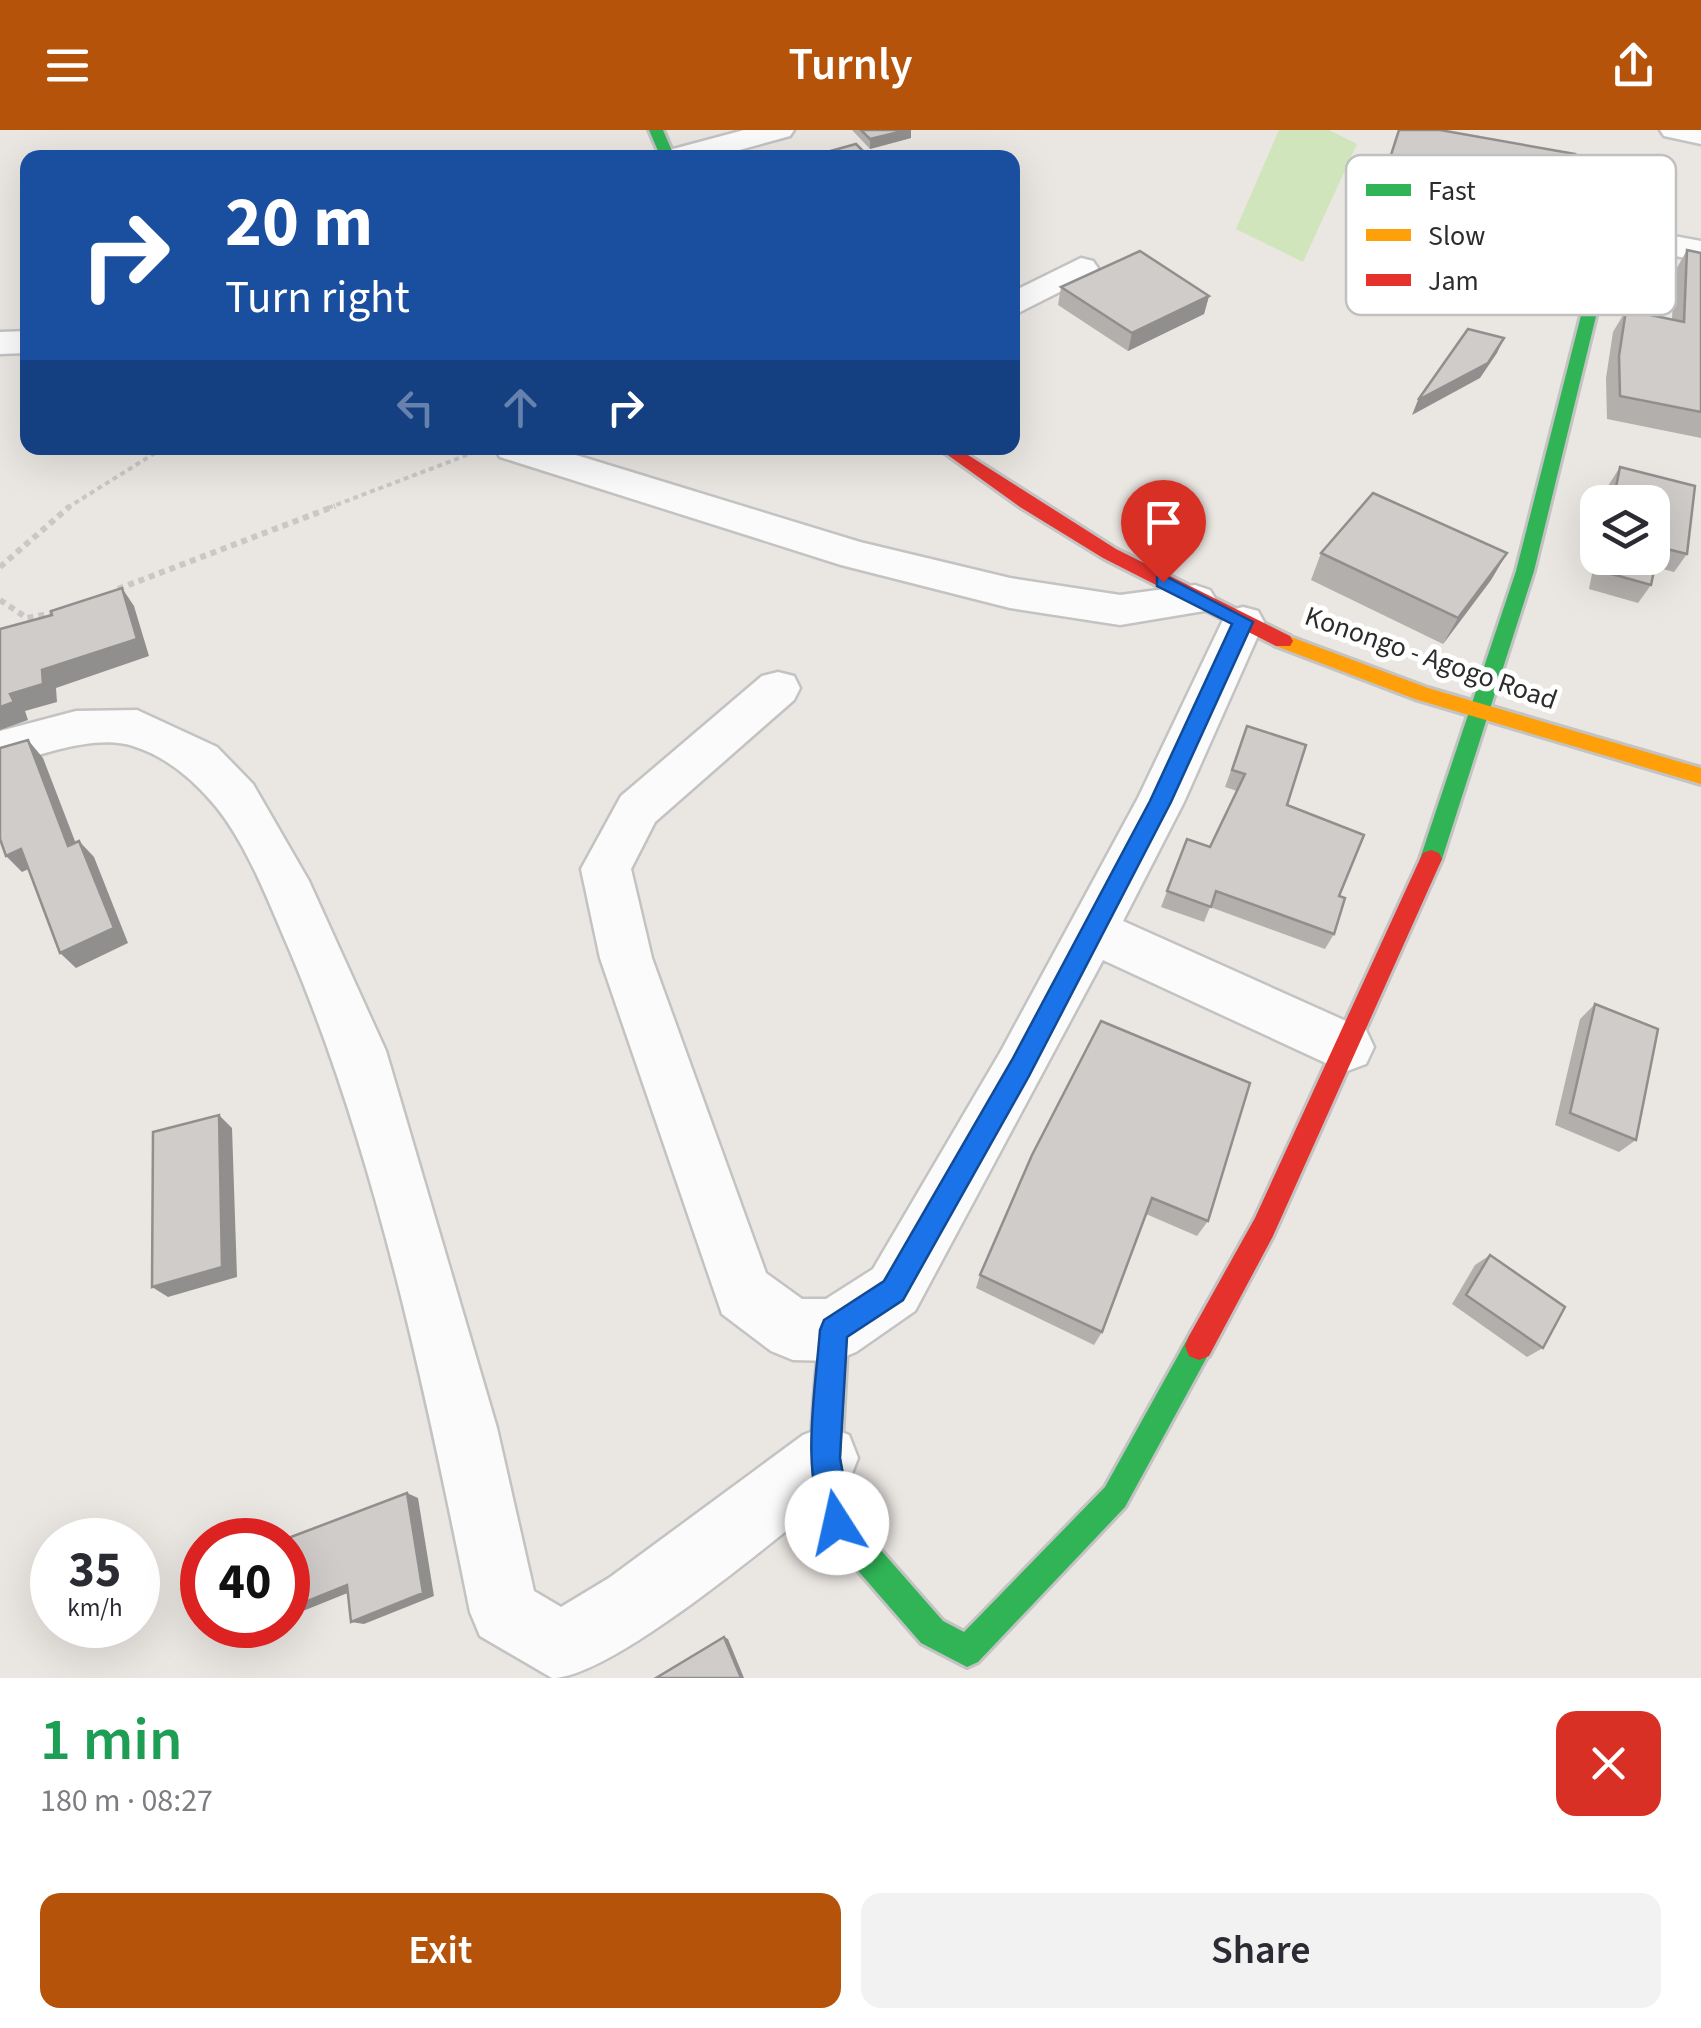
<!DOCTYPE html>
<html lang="en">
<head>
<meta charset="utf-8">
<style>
  :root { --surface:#fff; --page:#f2f2f3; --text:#2b2b33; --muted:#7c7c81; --accent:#b45309 }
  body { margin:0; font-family:"Source Sans 3",sans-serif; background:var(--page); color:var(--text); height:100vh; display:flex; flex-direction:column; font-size:38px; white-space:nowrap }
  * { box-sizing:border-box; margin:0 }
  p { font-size:32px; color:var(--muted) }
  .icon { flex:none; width:55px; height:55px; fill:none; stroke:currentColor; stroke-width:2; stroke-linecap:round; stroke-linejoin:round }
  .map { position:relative; height:1548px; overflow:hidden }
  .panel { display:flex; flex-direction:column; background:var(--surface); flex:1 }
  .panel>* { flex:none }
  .hud { position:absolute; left:20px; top:20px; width:1000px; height:305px; border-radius:20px; box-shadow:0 10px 40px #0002; background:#1a4fa0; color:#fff; overflow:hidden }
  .controls { position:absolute; left:1580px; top:355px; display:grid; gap:20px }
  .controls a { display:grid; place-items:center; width:90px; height:90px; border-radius:20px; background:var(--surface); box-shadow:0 10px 40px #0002; font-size:50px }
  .speed { position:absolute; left:30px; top:1388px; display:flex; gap:20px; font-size:50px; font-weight:700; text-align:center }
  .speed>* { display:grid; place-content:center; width:130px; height:130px; border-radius:50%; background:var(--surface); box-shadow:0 10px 40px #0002; line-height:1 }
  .speed small { font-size:25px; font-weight:400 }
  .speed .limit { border:15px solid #d22; background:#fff; color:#111 }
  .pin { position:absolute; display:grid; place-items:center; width:85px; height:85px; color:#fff; margin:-102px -42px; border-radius:50% 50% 50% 0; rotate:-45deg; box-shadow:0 0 10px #0007 }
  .pin .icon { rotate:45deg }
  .me { position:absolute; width:110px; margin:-55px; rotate:350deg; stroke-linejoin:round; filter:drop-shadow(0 0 8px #0008) }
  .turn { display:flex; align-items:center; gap:35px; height:210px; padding:0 40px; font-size:45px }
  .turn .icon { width:130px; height:130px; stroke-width:2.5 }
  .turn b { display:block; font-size:70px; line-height:85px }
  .lanes { display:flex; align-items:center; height:95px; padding:0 40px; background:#0003; justify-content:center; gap:50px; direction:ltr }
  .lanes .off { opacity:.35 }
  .round { display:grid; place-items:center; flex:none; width:105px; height:105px; border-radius:20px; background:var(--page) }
  .summary { display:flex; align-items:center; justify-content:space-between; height:170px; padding:0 40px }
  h1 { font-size:60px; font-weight:600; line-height:75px; color:#1e9e55 }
  .action { display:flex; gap:20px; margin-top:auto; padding:20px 40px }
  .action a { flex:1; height:115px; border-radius:20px; background:var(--accent); color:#fff; font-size:40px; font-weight:600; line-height:115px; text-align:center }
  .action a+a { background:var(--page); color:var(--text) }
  header { display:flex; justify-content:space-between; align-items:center; height:130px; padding:0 40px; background:var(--accent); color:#fff; font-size:45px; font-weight:600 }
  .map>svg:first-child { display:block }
  .green { fill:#d0e5bb }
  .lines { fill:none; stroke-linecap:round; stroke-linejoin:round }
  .street-casing { stroke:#c3c3c3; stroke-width:5 }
  .fast-casing { stroke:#c3c3c3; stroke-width:6 }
  .slow-casing { stroke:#c3c3c3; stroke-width:6 }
  .jam-casing { stroke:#c3c3c3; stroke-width:6 }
  .path-far1 { stroke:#c8c8c7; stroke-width:4; stroke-dasharray:5 4; stroke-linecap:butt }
  .path { stroke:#c8c8c7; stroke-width:6; stroke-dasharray:6 5; stroke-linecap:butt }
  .street { fill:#fcfbfb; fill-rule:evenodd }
  .fast { fill:#30b455; fill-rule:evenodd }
  .slow { fill:#ff9f0a; fill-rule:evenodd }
  .jam { fill:#e5322d; fill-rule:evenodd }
  .wall { fill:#b2afad }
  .shaded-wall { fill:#918f8d }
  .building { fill:#cfccc9; stroke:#918f8d; stroke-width:2.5 }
  .route { fill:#1a73e8; stroke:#114b97; stroke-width:2.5 }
  .labels { text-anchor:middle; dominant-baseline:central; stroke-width:10; stroke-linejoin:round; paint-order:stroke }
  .street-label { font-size:28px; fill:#2c2c2c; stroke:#fff }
  .key { fill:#fff; stroke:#c0c0c0; stroke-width:2.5 }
  .key-label { font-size:28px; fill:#2c2c2c }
</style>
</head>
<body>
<header><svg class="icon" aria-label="menu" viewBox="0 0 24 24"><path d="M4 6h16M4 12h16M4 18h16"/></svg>Turnly<svg class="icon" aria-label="share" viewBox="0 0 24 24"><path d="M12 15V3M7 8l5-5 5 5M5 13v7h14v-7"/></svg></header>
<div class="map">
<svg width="1701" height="1548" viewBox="0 0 1701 1548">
  <rect width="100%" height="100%" fill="#eae6e2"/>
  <!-- green -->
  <path class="green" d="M1279 0H1329L1357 14 1303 132 1236 99Z"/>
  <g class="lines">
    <!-- street casing -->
    <g class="street-casing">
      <path id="street" d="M744 0H794L790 6 710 28H658L662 22Z
        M1660 0H1701V14L1664 6Z
        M1609 94 1701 111V131L1598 111 1593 104 1598 97Z
        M1081 128 1093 131 1098 138 1093 145 1012 186V162Z
        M28 201V223L0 224V202Z
        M494 318H553L860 412 1010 448 1120 465 1195 455 1210 460 1216 470 1210 480 1120 495 1010 478 841 435 500 327Z
        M1243 477 1258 481 1264 492 1184 672 1123 791 1366 900 1374 917 1366 934 1347 941 1328 934 1103 830 915 1181 856 1222 834 1231 793 1230 771 1221 722 1184 600 828 581 739 621 666 762 546 778 542 794 546 800 558 794 570 655 692 631 739 652 828 766 1143 802 1169H826L873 1139 1001 921 1138 668 1222 492 1228 481Z
        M137 580 217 617 253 654 309 751 386 921 497 1298 534 1461 561 1477 609 1448 803 1305 826 1296 849 1305 858 1328 849 1351C791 1395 615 1548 552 1548L480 1506 470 1482C426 1263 376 1024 289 819 269 773 248 717 217 678 195 651 166 626 133 616 96 603 36 626 0 637V601L76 581Z"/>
    </g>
    <!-- fast casing -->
    <g class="fast-casing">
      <path id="fast" d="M649 0H663L675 28H661Z
        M1506 79 1616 104 1534 441 1442 729 1439 735H1423L1420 729 1516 441 1601 107 1501 86V80Z
        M834 1186 844 1190 848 1200 841 1328 851 1386 943 1491 964 1502 1105 1357 1189 1206 1199 1202 1209 1206 1213 1216 1125 1377 978 1532 967 1537 921 1513 826 1404C801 1341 816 1265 820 1200L824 1190Z"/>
    </g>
    <!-- slow casing -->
    <g class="slow-casing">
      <path id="slow" d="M1360 48 1506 79 1513 83 1506 87 1355 55 1353 52Z
        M1283 504 1428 558 1701 638V654L1415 569 1276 516 1273 511 1276 506Z"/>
    </g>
    <!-- jam casing -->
    <g class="jam-casing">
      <path id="jam" d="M938 318H957L1116 419 1290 506 1293 511 1290 516H1276L1103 428 1020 377Z
        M1431 720 1439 723 1442 729 1273 1106 1209 1226 1199 1230 1189 1226 1185 1216 1189 1206 1255 1088 1420 729 1423 723Z"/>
    </g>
    <!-- path-far1 -->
    <path class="path-far1" d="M67 378 163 318
      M328 378 475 322"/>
    <!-- path -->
    <path class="path" d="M0 437 70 376
      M118 459 335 376
      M0 470 27 488 59 482"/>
    <!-- street -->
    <use href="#street" class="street"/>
    <!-- fast -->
    <use href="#fast" class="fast"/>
    <!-- slow -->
    <use href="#slow" class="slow"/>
    <!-- jam -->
    <use href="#jam" class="jam"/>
  </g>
  <!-- wall -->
  <path class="wall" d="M852 0H911V8L870 19Z
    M1399 0 1561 62 1554 78 1384 43Z
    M1397 94 1537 132 1528 151 1390 113Z
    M1687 120 1701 123V308L1607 289 1606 248 1613 202 1626 180 1672 190 1674 143Z
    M1061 157 1209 166 1204 184 1128 221 1058 175Z
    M1620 337 1695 356 1687 424 1674 442 1655 437 1651 455 1638 473 1589 459 1598 414V428H1652V372H1605L1608 356Z
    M1321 423H1507L1491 450 1443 514 1311 450Z
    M1247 596 1287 675 1339 766 1334 804 1325 819 1210 777 1204 792 1161 777 1187 709 1210 717 1237 661 1225 657Z
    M1595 874 1636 1010 1619 1022 1555 995 1580 889Z
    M1101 891 1208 1091 1197 1106 1146 1084 1102 1202 1094 1215 976 1158 980 1145Z
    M1490 1125 1543 1218 1527 1227 1452 1174 1475 1135Z"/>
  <!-- shaded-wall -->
  <path class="shaded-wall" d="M907 0H911V8L870 19V9Z
    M1209 166 1204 184 1128 221 1132 203Z
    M1504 208 1497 223 1480 248 1412 285 1418 270Z
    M1507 423 1491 450 1443 514 1458 488Z
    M122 458 134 476 149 526 56 558 57 572 25 581 28 590 0 600V577L10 564 42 540Z
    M28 610 43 628 83 732 68 716Z
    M79 711 94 727 128 813 76 838 60 823Z
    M21 719 37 735 22 742 6 726Z
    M219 985 232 998 237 1147 168 1167 152 1157Z
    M407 1363 418 1368 434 1466 364 1494 351 1492Z
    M347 1455 360 1458 288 1487V1479Z
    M724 1507 728 1509 744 1548H741Z"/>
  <!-- building -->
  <path class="building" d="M861 0H907L870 9Z
    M1399 0H1440L1575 24 1561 62 1390 28Z
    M856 14 870 28H805Z
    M1687 120 1701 123V282L1620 266 1619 226 1626 180 1684 192Z
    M1140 121 1209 166 1132 203 1061 157Z
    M1468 199 1504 208 1488 233 1418 270Z
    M1620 337 1695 356 1687 424 1659 417 1651 455 1601 441 1604 428H1652V372H1613Z
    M1373 363 1507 423 1458 488 1321 423Z
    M122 458 137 509 42 540 43 554 10 564 14 572 0 577V499L52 485 51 481Z
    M1247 596 1306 615 1287 675 1364 705 1339 766 1345 768 1334 804 1216 761 1211 777 1167 761 1187 709 1210 717 1245 644 1232 640Z
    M28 610 68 716 79 711 114 798 60 823 21 719 6 726 0 709V618Z
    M1595 874 1658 899 1636 1010 1570 983Z
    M1101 891 1250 953 1208 1091 1152 1068 1102 1202 980 1145 1032 1025Z
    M219 985 222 1137 152 1157 153 1002Z
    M1490 1125 1565 1177 1543 1218 1466 1165Z
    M407 1363 423 1463 351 1492 347 1455 288 1479V1410H283Z
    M724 1507 741 1548H656Z"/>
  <!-- route -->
  <path class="route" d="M1163 445 1253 492 1171 672 1029 946 903 1170 847 1207 840 1328 852 1393 848 1404 837 1408 827 1404C800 1341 815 1265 820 1200L824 1190 884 1151 1012 930 1150 671 1232 494 1157 456V447Z"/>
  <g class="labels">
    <!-- street labels -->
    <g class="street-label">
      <text transform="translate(1431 528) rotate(19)">Konongo - Agogo Road</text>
    </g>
  </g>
  <!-- legend -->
  <rect x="1346" y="25" width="330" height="160" rx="15" class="key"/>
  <rect x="1366" y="54" width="45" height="12" fill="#30b455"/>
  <rect x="1366" y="99" width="45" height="12" fill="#ff9f0a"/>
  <rect x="1366" y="144" width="45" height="12" fill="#e5322d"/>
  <g class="key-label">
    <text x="1428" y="70">Fast</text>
    <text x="1428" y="115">Slow</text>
    <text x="1428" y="160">Jam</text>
  </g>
</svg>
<div class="controls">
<a><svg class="icon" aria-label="layers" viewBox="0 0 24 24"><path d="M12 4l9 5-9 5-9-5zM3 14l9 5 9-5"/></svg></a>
</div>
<div class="speed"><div>35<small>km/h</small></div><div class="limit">40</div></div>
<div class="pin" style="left:1163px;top:452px;background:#d93025"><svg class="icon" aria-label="arrive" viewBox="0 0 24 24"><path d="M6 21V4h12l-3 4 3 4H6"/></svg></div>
<svg class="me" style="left:837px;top:1393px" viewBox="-20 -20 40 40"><circle r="19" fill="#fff"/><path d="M0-13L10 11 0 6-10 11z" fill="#1a73e8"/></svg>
<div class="hud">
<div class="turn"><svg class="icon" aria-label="right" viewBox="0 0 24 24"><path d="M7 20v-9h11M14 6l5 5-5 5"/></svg><div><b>20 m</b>Turn right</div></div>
<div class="lanes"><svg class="icon off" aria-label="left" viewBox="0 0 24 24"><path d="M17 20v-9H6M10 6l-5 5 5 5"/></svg><svg class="icon off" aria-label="ahead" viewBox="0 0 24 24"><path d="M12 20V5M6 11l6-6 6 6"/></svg><svg class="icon" aria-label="right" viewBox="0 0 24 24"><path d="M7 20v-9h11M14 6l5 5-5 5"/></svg></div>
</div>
</div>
<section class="panel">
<div class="summary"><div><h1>1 min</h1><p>180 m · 08:27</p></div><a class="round" style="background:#d93025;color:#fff"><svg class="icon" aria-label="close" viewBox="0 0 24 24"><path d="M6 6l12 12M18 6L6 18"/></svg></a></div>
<div class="action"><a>Exit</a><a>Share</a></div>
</section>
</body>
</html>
